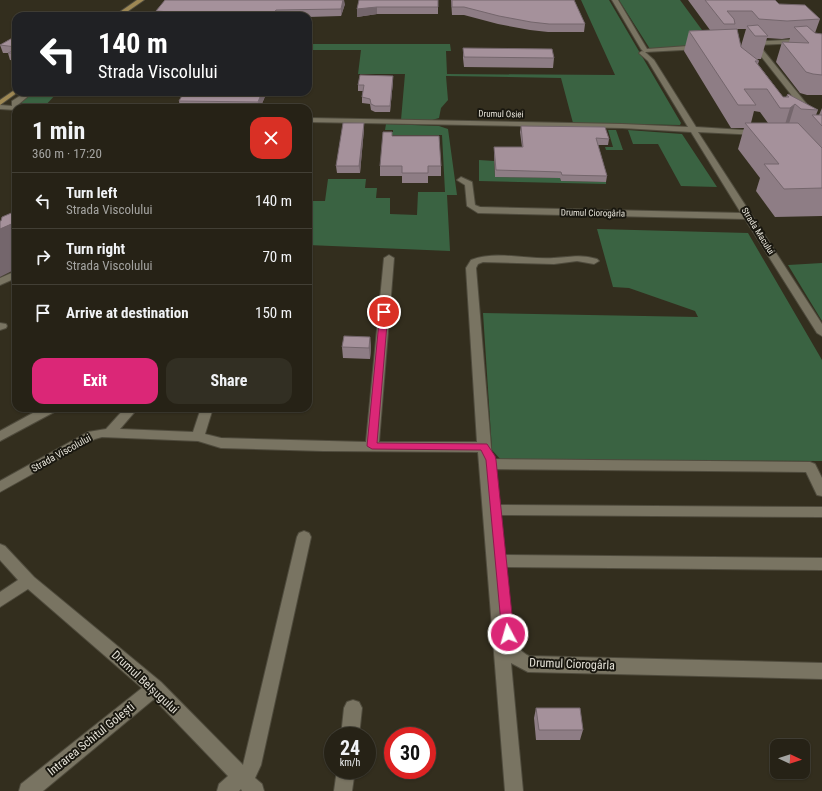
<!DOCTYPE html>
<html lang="en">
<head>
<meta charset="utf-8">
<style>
  :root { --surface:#262216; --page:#322f23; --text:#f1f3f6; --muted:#a4a4a1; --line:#423f35; --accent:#db2777 }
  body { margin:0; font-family:"Roboto Condensed",sans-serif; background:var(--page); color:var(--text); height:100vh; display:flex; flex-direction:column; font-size:15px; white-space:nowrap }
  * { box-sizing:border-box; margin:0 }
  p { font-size:13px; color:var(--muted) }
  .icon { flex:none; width:22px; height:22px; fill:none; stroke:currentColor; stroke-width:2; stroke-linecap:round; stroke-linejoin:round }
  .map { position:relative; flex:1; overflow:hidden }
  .panel { position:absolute; left:12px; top:104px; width:300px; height:308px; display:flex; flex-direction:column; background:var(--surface); border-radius:12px; box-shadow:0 1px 3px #0004,0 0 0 1px var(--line) }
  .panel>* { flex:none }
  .top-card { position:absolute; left:12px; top:12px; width:300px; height:84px; border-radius:12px; box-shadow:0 1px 3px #0004,0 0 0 1px var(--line); background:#202124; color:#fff; overflow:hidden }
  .needle { width:26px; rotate:94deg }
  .controls { position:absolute; left:770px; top:739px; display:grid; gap:8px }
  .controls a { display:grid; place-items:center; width:40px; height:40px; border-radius:8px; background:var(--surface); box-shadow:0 1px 3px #0004,0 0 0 1px var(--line); font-size:20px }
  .speed { position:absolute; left:324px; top:727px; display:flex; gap:8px; font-size:20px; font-weight:700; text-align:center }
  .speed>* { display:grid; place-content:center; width:52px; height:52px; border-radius:50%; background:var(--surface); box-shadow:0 1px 3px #0004,0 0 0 1px var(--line); line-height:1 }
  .speed small { font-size:10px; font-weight:400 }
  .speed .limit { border:6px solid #d22; background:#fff; color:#111 }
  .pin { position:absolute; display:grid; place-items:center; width:34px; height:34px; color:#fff; margin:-17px; border:2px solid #fff; border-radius:50%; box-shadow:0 1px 4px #0007 }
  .me { position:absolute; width:44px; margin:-22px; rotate:354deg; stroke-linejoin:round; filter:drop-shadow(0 0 3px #0008) }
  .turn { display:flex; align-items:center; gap:14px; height:84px; padding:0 20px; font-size:18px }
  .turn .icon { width:52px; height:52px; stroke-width:2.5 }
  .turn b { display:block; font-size:28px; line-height:34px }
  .round { display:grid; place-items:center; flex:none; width:42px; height:42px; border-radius:12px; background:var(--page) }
  .headline { display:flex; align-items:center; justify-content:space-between; height:68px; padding:0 20px }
  h1 { font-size:24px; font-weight:700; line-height:30px }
  .action { display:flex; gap:8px; margin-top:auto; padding:8px 20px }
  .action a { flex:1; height:46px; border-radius:12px; background:var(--accent); color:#fff; font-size:16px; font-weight:700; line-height:46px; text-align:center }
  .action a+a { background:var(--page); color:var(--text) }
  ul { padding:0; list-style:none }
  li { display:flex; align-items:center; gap:12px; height:56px; padding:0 20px; border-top:1px solid var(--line) }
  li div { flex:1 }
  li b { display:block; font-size:15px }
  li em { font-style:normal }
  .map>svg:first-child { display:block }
  .green { fill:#3a6342 }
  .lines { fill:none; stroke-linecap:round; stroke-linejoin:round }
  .minor-casing { stroke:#4f4b3d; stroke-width:2 }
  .major-casing { stroke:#4f4b3d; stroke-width:2 }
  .minor { fill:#797462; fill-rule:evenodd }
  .major { fill:#9e8854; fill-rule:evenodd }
  .wall { fill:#8e7d85; fill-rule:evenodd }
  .shaded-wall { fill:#74666c }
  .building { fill:#a5919b; stroke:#74666c }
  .route { fill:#db2777; stroke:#8e194d }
  .labels { text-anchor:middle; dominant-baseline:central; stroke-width:4; stroke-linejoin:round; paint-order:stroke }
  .far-street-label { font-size:9px; fill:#e4e1d7; stroke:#19170f }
  .street-label { font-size:10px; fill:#e4e1d7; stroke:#19170f }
  .near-street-label { font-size:12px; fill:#e4e1d7; stroke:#19170f }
</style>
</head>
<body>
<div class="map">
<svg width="822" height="791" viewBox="0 0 822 791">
  <rect width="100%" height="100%" fill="#332e1e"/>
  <!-- green -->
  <path class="green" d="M581 0H609L681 123 680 125 573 123 561 78 446 76 448 100 441 108 439 118 432 120H401L405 74H358L361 50H311L308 59V44H450L451 51H446L447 74 615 75Z
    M619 0H680L713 45 650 49Z
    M32 92H58L43 108 24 105 21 102Z
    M386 124 439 126 448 129 457 195H447L450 251 308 245V201H325L328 179H366L365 188H377L376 198H390V214L417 215 418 192H445L442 135H389L385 132H393V130H385Z
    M608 130H616L623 150H606L605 147H613Z
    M628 130 682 134 717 187 681 186 658 144H633Z
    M479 160 494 161 495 177 560 178 561 181 606 182V184L479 181Z
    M597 229 748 233 822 360V461L501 460 492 450 483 313 698 317 695 311 629 288 613 287Z
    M822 263V321L788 265Z"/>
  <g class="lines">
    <!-- minor casing -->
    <g class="minor-casing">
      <path id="minor" d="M612 0H618L647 49 701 45 704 47 701 49 645 52 654 60 696 127 759 131 763 133 759 135 698 132 822 324V336L817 333 745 219 478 213 467 206 465 185 457 180 461 177 472 182 475 205 480 207 741 213 691 132 622 128 308 122V118L622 124 688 127 648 61 639 53 642 51 644 52 641 49Z
        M822 38V42L759 45 822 123V130H819L753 46 746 44 749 42Z
        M26 92H33L19 104 25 108H16V110L0 109V105L12 106V101Z
        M389 255 394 258 379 442H477L466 268 471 260C496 250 527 260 554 258 572 257 579 254 597 259L599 261 594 264 577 261 554 264 483 262 478 264 476 268 492 459 810 462 815 464 822 478V496L817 495 806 472 493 469 496 505 822 507V517L497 515 501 555 822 558V570L502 567 508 628 514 630C519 642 515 649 529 656L822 663V679L528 672 511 663 523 791H505L478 452 323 451 221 448 198 441 102 437 95 439 0 492V481L88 432 106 429 125 408H138L120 429 193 432 201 408H213L205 434 221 438 366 442 384 258Z
        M16 271V278L0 285V278Z
        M0 323 6 324 7 326 6 328 0 330Z
        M42 408H58L56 411 0 441V431Z
        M304 531 309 533 311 537 261 765 255 778 262 784 264 791H242L241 789 239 791H217L219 784 228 776 154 699 43 791H19L21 784 142 688 28 589 0 607V592L18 580 0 560V544L5 546 34 577 161 682 243 765 297 537 299 533Z
        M353 700 359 702 362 708 359 736H341L344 708 347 702Z
        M337 770H355L352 791H334Z"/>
    </g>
    <!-- major casing -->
    <g class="major-casing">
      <path id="major" d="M137 0H144L121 16H114Z
        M16 89V92H18L0 105V100Z"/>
    </g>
    <!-- minor -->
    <use href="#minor" class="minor"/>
    <!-- major -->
    <use href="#major" class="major"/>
  </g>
  <!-- wall -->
  <path class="wall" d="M438 0V14H377L357 17V9Z
    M451 0H574L585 24 584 32H548L530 30 498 24 464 15H452Z
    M688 0H777H775L779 4 820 19 815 33 822 34V95H807L800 93 776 62 782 42H789L790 38 782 39 767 38 761 59H756L759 61 758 64 783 97H786L787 95 818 110 816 115H819L822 108V216L775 217 756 191 760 178 738 149 744 128H731L684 51 689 31 710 30ZM737 29H746L741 46ZM754 111 760 112 768 123H751Z
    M345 4 341 16 308 17V16H157L156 11Z
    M16 36V61L10 60 8 53H3L0 45Z
    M463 48 554 58 553 68 464 67 463 58Z
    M393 81 390 112H375L371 110 370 104 362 103V97L363 91H358V85Z
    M267 92 260 108H180L179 101Z
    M521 126 609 139 608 145H598L607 176 606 182 561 181 560 178 495 177 494 153V147H522L520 132Z
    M364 129 360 173H337L336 166Z
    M392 136 441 166V176H428V183H402V176H380V166Z
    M370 337 371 348 370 359 343 358 342 347Z
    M536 708 583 730 580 740H536L534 718Z"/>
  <!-- shaded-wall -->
  <path class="shaded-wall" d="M343 0H344L345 4 341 16V9Z
    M377 7V14L357 17V9Z
    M276 10 277 16H273V14Z
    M199 13 200 16H193V15Z
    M393 76V81L390 112V106Z
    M262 92H267L260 108H259L258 102Z
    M795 104 788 127 783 131 790 108Z
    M364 123V129L360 173 359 166Z
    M16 222V269L0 277V229Z
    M370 337 371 348 370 359 369 348Z"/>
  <!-- building -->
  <path class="building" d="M165 0H343L341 9 276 10 273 14H258V12L199 13 193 15 190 13H179L176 16H168L171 12 156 11Z
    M359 0H438V7H377L357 9Z
    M452 0H574L585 24H549L531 22 499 16 464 7H452Z
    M705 0H775L779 4 805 5 820 19 787 21 759 19 752 11H727L734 19 735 24H724Z
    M758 25 768 36H755L747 26Z
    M807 26 815 33 822 34V75L813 74 806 72 782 42 809 43 794 27Z
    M737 29 741 47 759 61H755L783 97H789L787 95 788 94 818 110 801 109 795 104 790 108H780L767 89H744L756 105H738L689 31Z
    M16 36V47L0 45Z
    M463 48 552 49 554 58 464 57Z
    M16 49V53H8Z
    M360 75 393 76 390 106H375L371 104 370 99 362 97 364 85H358Z
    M184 92H262L258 102 179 101Z
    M812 115H822V126Z
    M343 123H364L359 166H336Z
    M745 123H798L822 148V188L784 189 764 164H779Z
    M521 126 605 127 609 139 596 138 607 176 562 175 561 172 496 170 494 147H523Z
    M383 132H392V136H439L441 166H428V173H402V166H380Z
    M16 211V222L0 229V221H1L2 217Z
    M344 336 370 337 369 348 342 347Z
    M536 708H580L583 730H539Z"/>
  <!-- route -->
  <path class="route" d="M384 309 388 312 377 443 487 444 495 456 496 460 514 634 513 638 508 639 504 638 502 634 486 460 481 450 372 449 367 446 380 312Z"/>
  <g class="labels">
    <!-- far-street labels -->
    <g class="far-street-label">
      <text transform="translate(501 114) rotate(1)">Drumul Osiei</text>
      <text transform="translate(593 213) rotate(1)">Drumul Ciorogârla</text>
      <text transform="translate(758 231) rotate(58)">Strada Macului</text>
    </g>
    <!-- street labels -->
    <g class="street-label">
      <text transform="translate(61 453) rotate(-29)">Strada Viscolului</text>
    </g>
    <!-- near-street labels -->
    <g class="near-street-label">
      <text transform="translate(572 664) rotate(2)">Drumul Ciorogârla</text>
      <text transform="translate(145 682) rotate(43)">Drumul Belșugului</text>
      <text transform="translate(91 739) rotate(-39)">Intrarea Schitul Golești</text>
    </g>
  </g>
</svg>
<div class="controls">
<a><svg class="needle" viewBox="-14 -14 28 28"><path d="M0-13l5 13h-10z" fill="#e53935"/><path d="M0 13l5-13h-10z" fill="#a4a4a1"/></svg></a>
</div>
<div class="speed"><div>24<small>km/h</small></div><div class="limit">30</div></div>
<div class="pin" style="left:384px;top:312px;background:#d93025"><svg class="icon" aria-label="arrive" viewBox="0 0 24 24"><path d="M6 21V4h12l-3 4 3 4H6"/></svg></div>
<svg class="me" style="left:508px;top:634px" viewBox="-20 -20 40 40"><circle r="17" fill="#db2777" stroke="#fff" stroke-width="3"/><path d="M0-11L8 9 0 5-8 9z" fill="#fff"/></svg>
<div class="top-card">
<div class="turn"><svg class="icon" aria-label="left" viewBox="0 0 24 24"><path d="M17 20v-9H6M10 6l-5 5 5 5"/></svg><div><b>140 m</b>Strada Viscolului</div></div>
</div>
<section class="panel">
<div class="headline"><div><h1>1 min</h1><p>360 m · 17:20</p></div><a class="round" style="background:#d93025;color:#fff"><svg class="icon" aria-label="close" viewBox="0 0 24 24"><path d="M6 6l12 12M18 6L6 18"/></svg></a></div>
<ul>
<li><svg class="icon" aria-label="left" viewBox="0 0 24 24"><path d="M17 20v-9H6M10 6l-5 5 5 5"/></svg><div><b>Turn left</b><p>Strada Viscolului</p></div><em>140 m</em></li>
<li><svg class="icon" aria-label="right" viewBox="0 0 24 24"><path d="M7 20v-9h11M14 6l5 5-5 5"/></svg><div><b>Turn right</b><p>Strada Viscolului</p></div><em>70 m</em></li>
<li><svg class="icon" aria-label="arrive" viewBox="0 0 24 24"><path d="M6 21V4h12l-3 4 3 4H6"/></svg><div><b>Arrive at destination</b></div><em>150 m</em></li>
</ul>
<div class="action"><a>Exit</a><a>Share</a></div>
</section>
</div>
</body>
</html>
